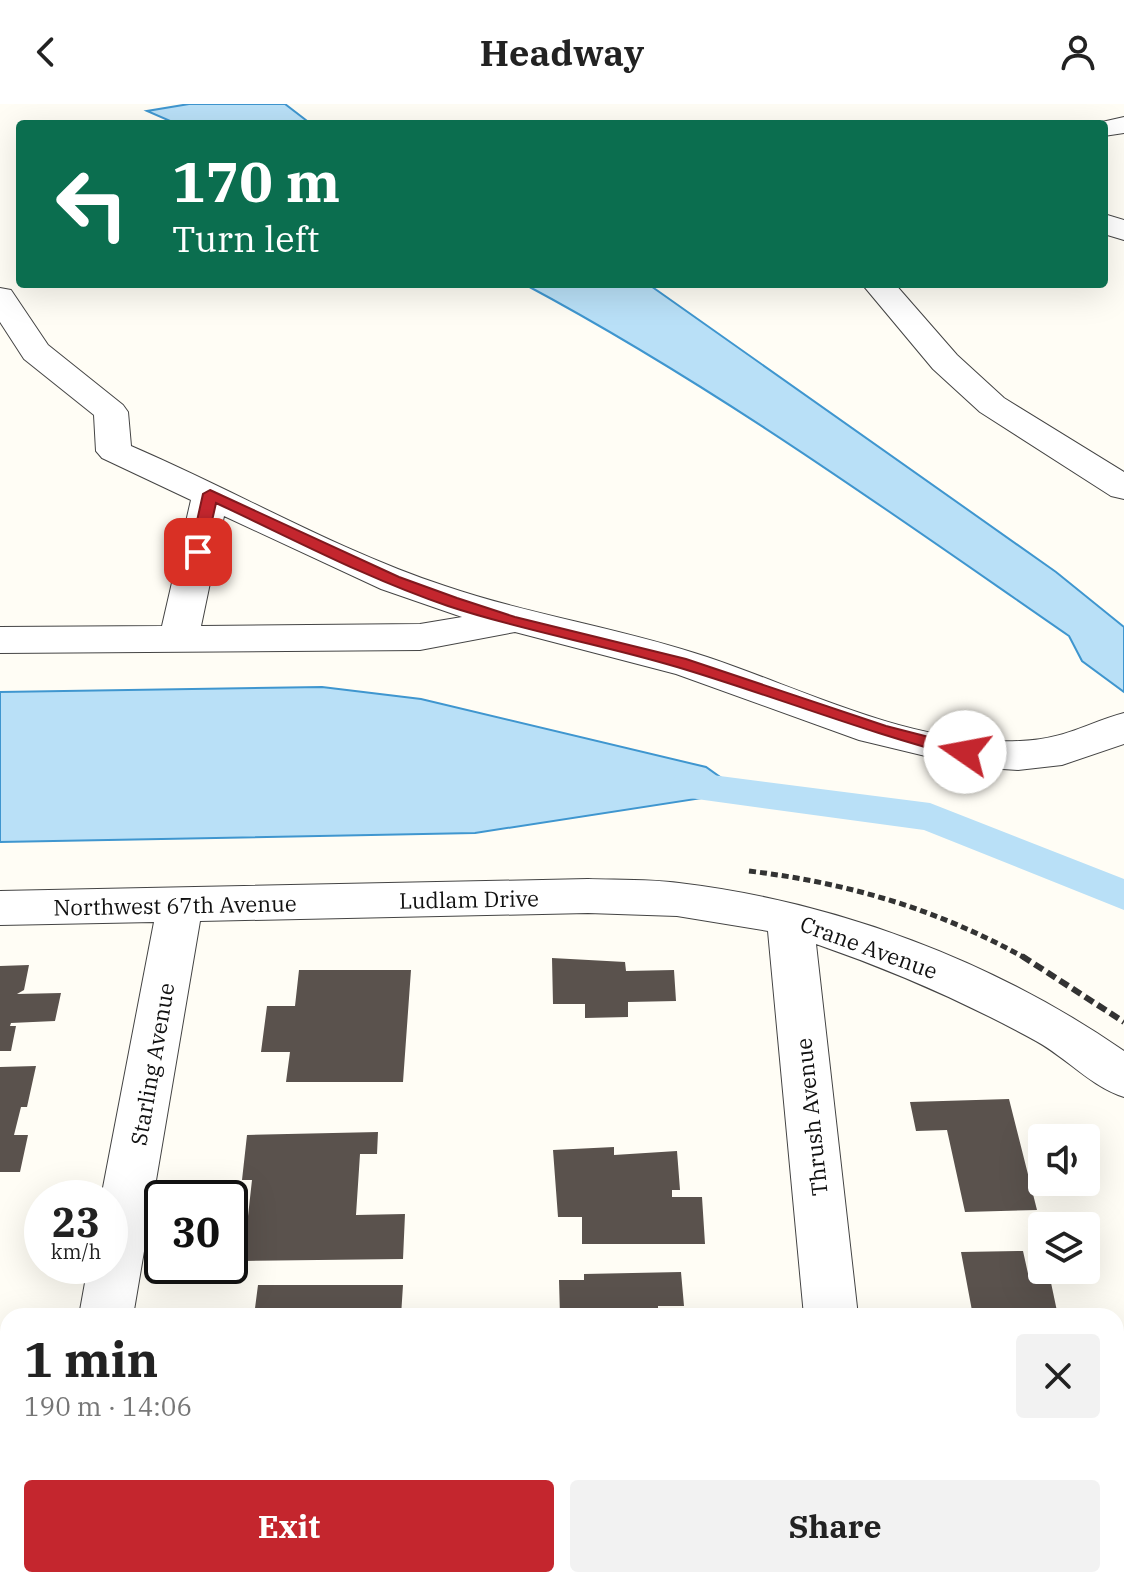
<!DOCTYPE html>
<html lang="en">
<head>
<meta charset="utf-8">
<style>
  :root { --surface:#fff; --page:#f2f2f2; --text:#222; --muted:#767676; --accent:#c4262e }
  body { margin:0; font-family:"IBM Plex Serif",serif; background:var(--page); color:var(--text); height:100vh; display:flex; flex-direction:column; font-size:30px; white-space:nowrap }
  * { box-sizing:border-box; margin:0 }
  p { font-size:26px; color:var(--muted) }
  .icon { flex:none; width:44px; height:44px; fill:none; stroke:currentColor; stroke-width:2; stroke-linecap:round; stroke-linejoin:round }
  .map { position:relative; flex:1; overflow:hidden }
  .details { position:absolute; left:0px; top:1204px; width:1124px; height:280px; display:flex; flex-direction:column; background:var(--surface); border-radius:24px 24px 0 0; box-shadow:0 8px 32px #0002 }
  .details>* { flex:none }
  .banner { position:absolute; left:16px; top:16px; width:1092px; height:168px; border-radius:8px; box-shadow:0 8px 32px #0002; background:#0b6e4f; color:#fff; overflow:hidden }
  .tools { position:absolute; left:1028px; top:1020px; display:grid; gap:16px }
  .tools a { display:grid; place-items:center; width:72px; height:72px; border-radius:8px; background:var(--surface); box-shadow:0 8px 32px #0002; font-size:40px }
  .speed { position:absolute; left:24px; top:1076px; display:flex; gap:16px; font-size:40px; font-weight:700; text-align:center }
  .speed>* { display:grid; place-content:center; width:104px; height:104px; border-radius:50%; background:var(--surface); box-shadow:0 8px 32px #0002; line-height:1 }
  .speed small { font-size:20px; font-weight:400 }
  .speed .limit { border:4px solid #111; border-radius:12px; background:#fff; color:#111 }
  .pin { position:absolute; display:grid; place-items:center; width:68px; height:68px; color:#fff; margin:-34px; border-radius:16px; box-shadow:0 4px 12px #0006 }
  .me { position:absolute; width:88px; margin:-44px; rotate:282deg; stroke-linejoin:round; filter:drop-shadow(0 0 6px #0008) }
  .turn { display:flex; align-items:center; gap:28px; height:168px; padding:0 24px; font-size:36px }
  .turn .icon { width:104px; height:104px; stroke-width:2.5 }
  .turn b { display:block; font-size:56px; line-height:68px }
  .round { display:grid; place-items:center; flex:none; width:84px; height:84px; border-radius:8px; background:var(--page) }
  .overview { display:flex; align-items:center; justify-content:space-between; height:136px; padding:0 24px }
  h1 { font-size:48px; font-weight:700; line-height:60px }
  .button { display:flex; gap:16px; margin-top:auto; padding:16px 24px }
  .button a { flex:1; height:92px; border-radius:8px; background:var(--accent); color:#fff; font-size:32px; font-weight:700; line-height:92px; text-align:center }
  .button a+a { background:var(--page); color:var(--text) }
  header { display:flex; justify-content:space-between; align-items:center; height:104px; padding:0 24px; background:var(--surface); font-size:36px; font-weight:700 }
  .map>svg:first-child { display:block }
  .water { fill:#b9e0f7; stroke:#3f96cf; stroke-width:2 }
  .lines { fill:none; stroke-linecap:round; stroke-linejoin:round }
  .canal { fill:#b9e0f7; fill-rule:evenodd }
  .building { fill:#5a524d }
  .minor-casing { stroke:#444; stroke-width:2 }
  .path-far1 { stroke:#333; stroke-width:5; stroke-dasharray:7 4; stroke-linecap:butt }
  .path { stroke:#333; stroke-width:6; stroke-dasharray:10 5; stroke-linecap:butt }
  .minor { fill:#fff; fill-rule:evenodd }
  .route { fill:#c4262e; stroke:#7f191e; stroke-width:2 }
  .labels { text-anchor:middle; dominant-baseline:central; stroke-width:8; stroke-linejoin:round; paint-order:stroke }
  .street-label { font-size:22px; fill:#111; stroke:#fff }
</style>
</head>
<body>
<header><svg class="icon" aria-label="back" viewBox="0 0 24 24"><path d="M15 5l-7 7 7 7"/></svg>Headway<svg class="icon" aria-label="person" viewBox="0 0 24 24"><circle cx="12" cy="8" r="4"/><path d="M4 21q1-7 8-7t8 7"/></svg></header>
<div class="map">
<svg width="1124" height="1484" viewBox="0 0 1124 1484">
  <rect width="100%" height="100%" fill="#fffdf5"/>
  <!-- water -->
  <path class="water" d="M189 0H285L311 20H177L147 7Z
    M524 180H648L1056 468 1124 523V588L1082 557 1069 532C891 409 715 282 524 180Z
    M322 583 421 595 706 663 741 688 475 729 0 738V588Z"/>
  <g class="lines">
    <!-- canal -->
    <path class="canal" d="M689 668 930 699 1124 775V806L924 726 675 692 670 682 675 672Z"/>
  </g>
  <!-- building -->
  <path class="building" d="M552 854 625 858 626 867 674 866 676 897 628 898V913L585 914V900H553Z
    M29 861 24 886 17 890 61 889 55 917 11 919 10 922H16L11 947H0V862Z
    M299 866H411L403 978H286L290 948H261L267 902H295Z
    M36 962 27 1003H21L14 1031H28L20 1068H0V963Z
    M1009 995 1037 1106 965 1108 947 1026 916 1027 910 998Z
    M378 1028 377 1050H360L356 1111 405 1110 403 1155 243 1157 252 1076H242L247 1031Z
    M614 1043V1051L677 1047 680 1086H672V1093H702L705 1140H582V1113H558L553 1046Z
    M1023 1147 1029 1174H1050L1058 1212H973L961 1148Z
    M681 1168 684 1202H658V1212H560L559 1176H584V1170Z
    M258 1181H403L401 1212H254Z
    M212 1476H330V1484H211Z
    M990 1476H1084L1086 1484H991Z"/>
  <g class="lines">
    <!-- minor casing -->
    <g class="minor-casing">
      <path id="minor" d="M1124 13V29L1104 32V20H1093Z
        M1104 110 1124 116V136L1104 130Z
        M862 180H895L957 251 1004 294 1124 368V395L1111 392 980 308 933 265Z
        M0 184 11 186 48 241 123 301 128 308 131 342C236 387 336 446 445 482 530 511 621 524 707 553 806 586 913 642 1020 637 1066 635 1084 620 1124 609V640L1062 661 1018 666 971 663 859 636 676 570 515 528 420 546 0 549V523L162 522 191 396 102 354 96 347 94 311 24 255 0 218ZM224 412 381 485 462 513 420 520 201 522Z
        M588 775C618 776 649 775 679 779 837 798 994 857 1124 947V993C1090 982 1067 954 1036 937 963 897 894 867 816 840L858 1212H804L768 827 677 812 588 809 200 817 133 1212H79L88 1162H110V1094H101L154 818 0 821V787Z
        M28 1476H88L87 1484H27Z
        M828 1476H888L889 1484H829Z"/>
    </g>
    <!-- path-far1 -->
    <path class="path-far1" d="M749 767C848 779 937 805 1025 854"/>
    <!-- path -->
    <path class="path" d="M1022 852 1124 918"/>
    <!-- minor -->
    <use href="#minor" class="minor"/>
  </g>
  <!-- route -->
  <path class="route" d="M210 386 399 473 457 494 515 513 686 555 886 622 972 644 974 648 965 654C867 629 774 592 677 563 601 540 523 527 448 502 368 475 293 435 216 399L205 448 192 451 190 448 203 390Z"/>
  <g class="labels">
    <!-- street labels -->
    <g class="street-label">
      <text transform="translate(469 795) rotate(-1)">Ludlam Drive</text>
      <text transform="translate(175 801) rotate(-1)">Northwest 67th Avenue</text>
      <text transform="translate(869 843) rotate(20)">Crane Avenue</text>
      <text transform="translate(152 960) rotate(-80)">Starling Avenue</text>
      <text transform="translate(811 1013) rotate(-96)">Thrush Avenue</text>
    </g>
  </g>
</svg>
<div class="tools">
<a><svg class="icon" aria-label="sound" viewBox="0 0 24 24"><path d="M4 9h4l5-4v14l-5-4H4zM17 9q2 3 0 6"/></svg></a>
<a><svg class="icon" aria-label="layers" viewBox="0 0 24 24"><path d="M12 4l9 5-9 5-9-5zM3 14l9 5 9-5"/></svg></a>
</div>
<div class="speed"><div>23<small>km/h</small></div><div class="limit">30</div></div>
<div class="pin" style="left:198px;top:448px;background:#d93025"><svg class="icon" aria-label="arrive" viewBox="0 0 24 24"><path d="M6 21V4h12l-3 4 3 4H6"/></svg></div>
<svg class="me" style="left:965px;top:648px" viewBox="-20 -20 40 40"><circle r="19" fill="#fff"/><path d="M0-13L10 11 0 6-10 11z" fill="#c4262e"/></svg>
<div class="banner">
<div class="turn"><svg class="icon" aria-label="left" viewBox="0 0 24 24"><path d="M17 20v-9H6M10 6l-5 5 5 5"/></svg><div><b>170 m</b>Turn left</div></div>
</div>
<section class="details">
<div class="overview"><div><h1>1 min</h1><p>190 m · 14:06</p></div><a class="round"><svg class="icon" aria-label="close" viewBox="0 0 24 24"><path d="M6 6l12 12M18 6L6 18"/></svg></a></div>
<div class="button"><a>Exit</a><a>Share</a></div>
</section>
</div>
</body>
</html>
